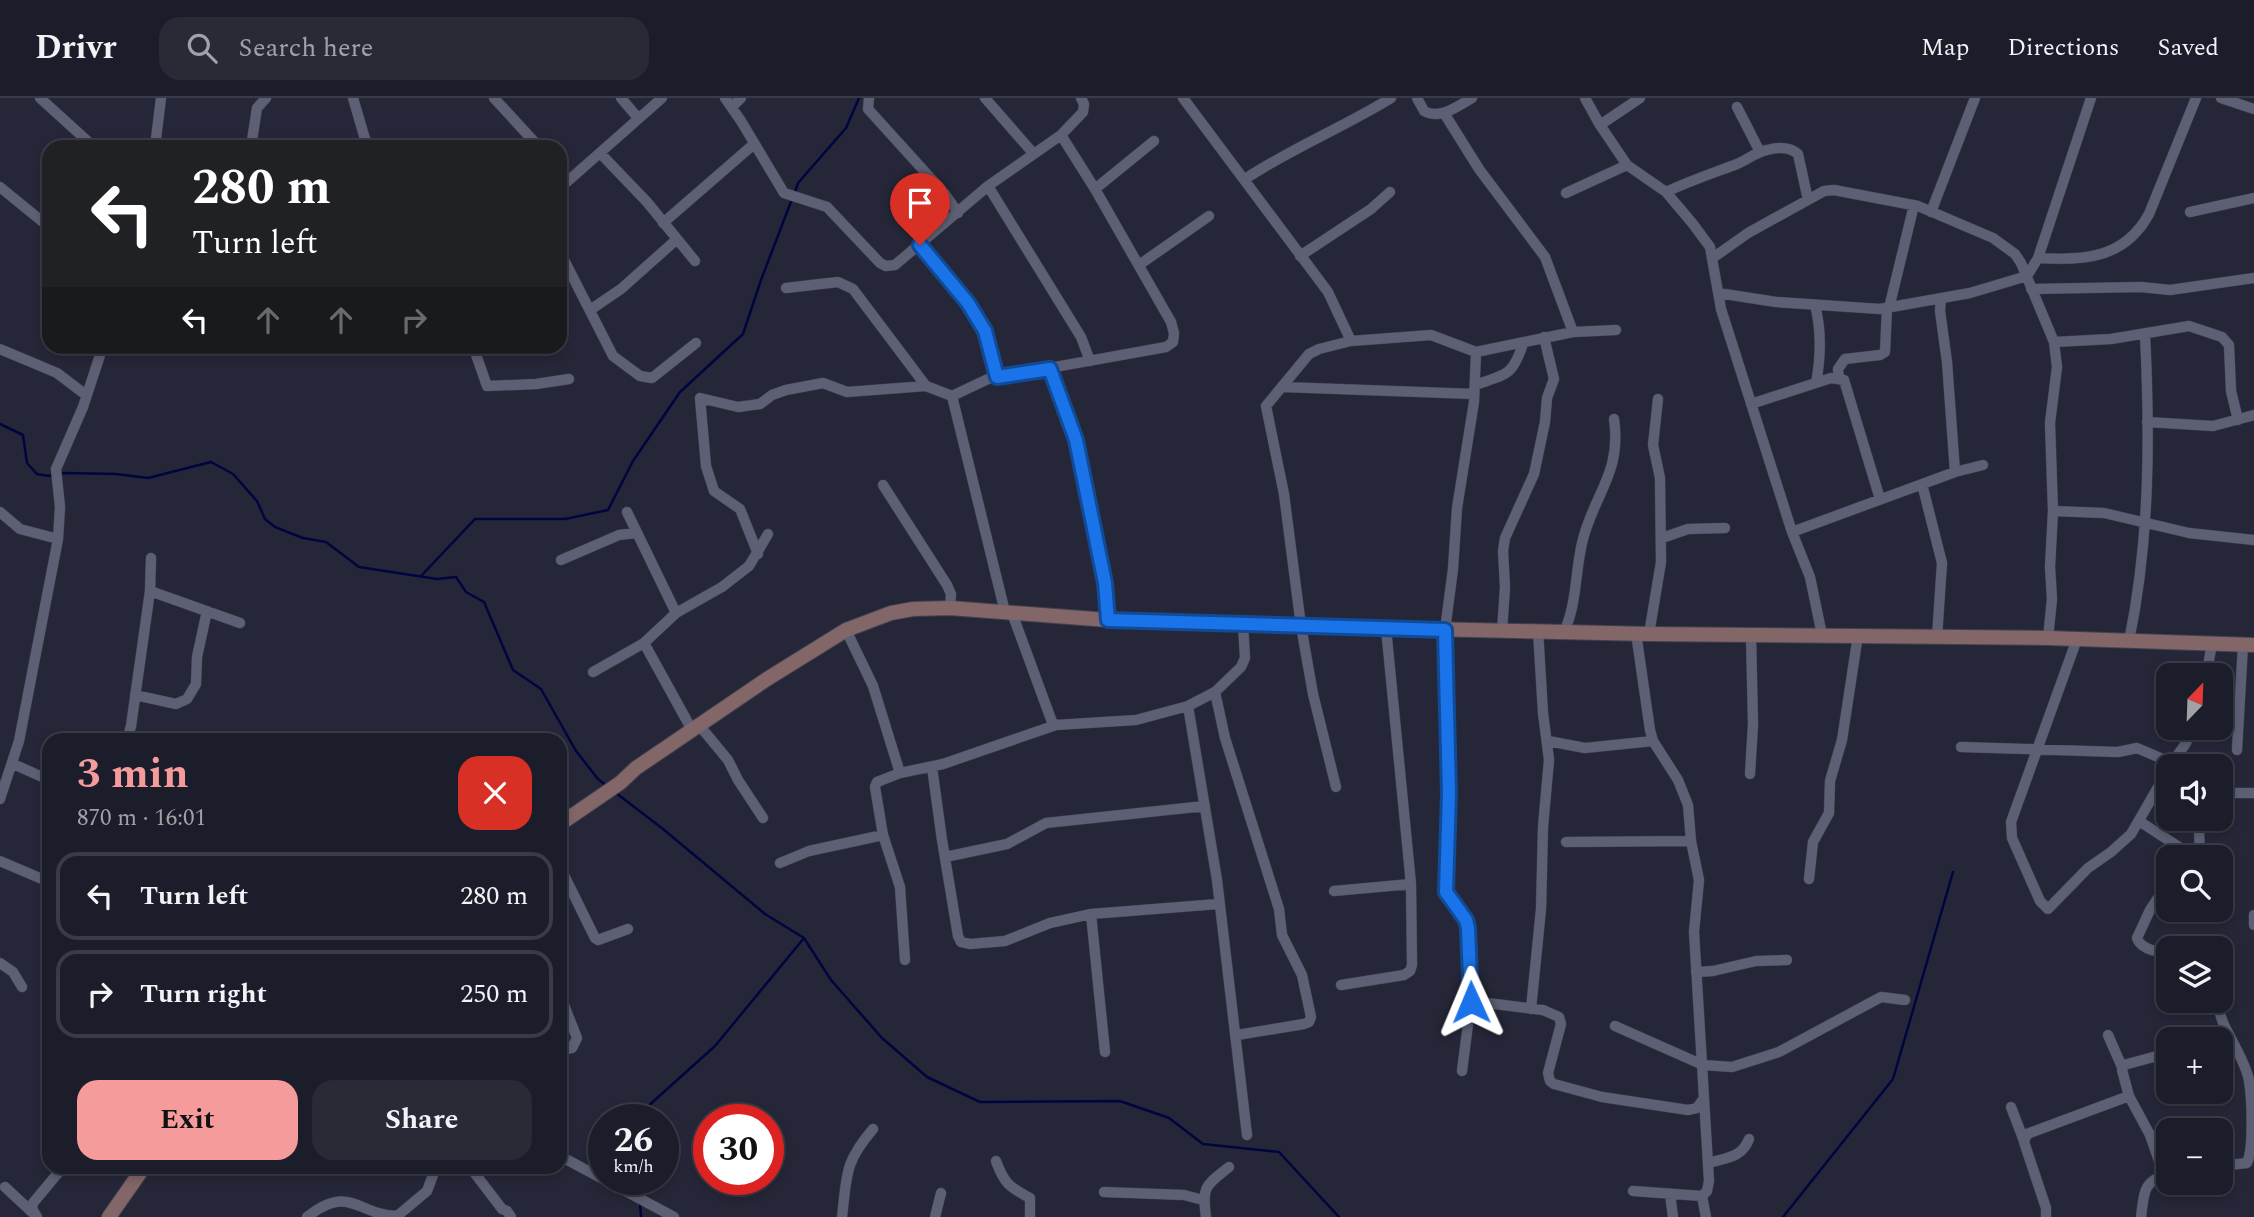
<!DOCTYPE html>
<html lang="en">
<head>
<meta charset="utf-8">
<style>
  :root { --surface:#1c1d2a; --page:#292a36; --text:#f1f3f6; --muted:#a0a2a8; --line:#3a3b47; --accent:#f59b9c }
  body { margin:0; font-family:Spectral,serif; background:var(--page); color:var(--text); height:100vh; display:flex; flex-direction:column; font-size:26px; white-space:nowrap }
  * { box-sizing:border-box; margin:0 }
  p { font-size:23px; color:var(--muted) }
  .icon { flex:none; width:38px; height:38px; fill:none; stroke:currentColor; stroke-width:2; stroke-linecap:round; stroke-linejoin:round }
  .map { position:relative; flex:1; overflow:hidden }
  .details { position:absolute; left:42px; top:635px; width:525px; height:441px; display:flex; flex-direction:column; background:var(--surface); border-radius:21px; box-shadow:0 4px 10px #0003,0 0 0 2px var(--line) }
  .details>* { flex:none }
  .top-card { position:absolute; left:42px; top:42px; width:525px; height:214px; border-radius:21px; box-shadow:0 4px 10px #0003,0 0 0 2px var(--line); background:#202124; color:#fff; overflow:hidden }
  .needle { width:46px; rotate:23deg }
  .controls { position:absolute; left:2156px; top:565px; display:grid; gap:14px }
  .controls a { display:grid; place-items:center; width:77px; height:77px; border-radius:14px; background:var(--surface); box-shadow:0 4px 10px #0003,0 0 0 2px var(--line); font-size:35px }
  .speed { position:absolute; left:588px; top:1006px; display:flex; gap:14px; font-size:35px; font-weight:700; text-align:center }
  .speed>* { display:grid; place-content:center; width:91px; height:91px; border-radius:50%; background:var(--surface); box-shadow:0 4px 10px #0003,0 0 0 2px var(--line); line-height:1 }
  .speed small { font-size:18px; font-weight:400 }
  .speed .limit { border:10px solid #d22; background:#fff; color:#111 }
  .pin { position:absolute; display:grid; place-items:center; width:60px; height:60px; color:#fff; margin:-72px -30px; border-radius:50% 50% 50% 0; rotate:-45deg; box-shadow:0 0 7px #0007 }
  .pin .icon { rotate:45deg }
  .me { position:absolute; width:77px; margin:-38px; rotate:359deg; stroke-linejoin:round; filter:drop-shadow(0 0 5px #0008) }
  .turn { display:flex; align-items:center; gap:24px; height:147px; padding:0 35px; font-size:32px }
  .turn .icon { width:91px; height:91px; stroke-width:2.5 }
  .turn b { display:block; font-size:49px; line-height:60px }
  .lanes { display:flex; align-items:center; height:66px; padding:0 35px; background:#0003; justify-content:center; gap:35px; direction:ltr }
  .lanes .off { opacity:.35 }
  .round { display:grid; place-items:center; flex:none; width:74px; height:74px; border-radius:21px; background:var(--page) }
  .summary { display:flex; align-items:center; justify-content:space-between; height:119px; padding:0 35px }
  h1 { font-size:42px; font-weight:700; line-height:52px; color:var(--accent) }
  .cta { display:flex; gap:14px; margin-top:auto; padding:14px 35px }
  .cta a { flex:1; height:80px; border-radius:21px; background:var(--accent); color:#111; font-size:28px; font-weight:700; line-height:80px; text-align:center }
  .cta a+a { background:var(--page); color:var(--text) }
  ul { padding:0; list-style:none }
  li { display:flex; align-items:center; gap:21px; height:88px; margin:0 14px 10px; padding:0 21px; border:4px solid var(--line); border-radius:21px }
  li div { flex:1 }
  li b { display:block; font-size:26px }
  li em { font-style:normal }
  header { display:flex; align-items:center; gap:42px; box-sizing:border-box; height:98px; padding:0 35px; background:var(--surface); border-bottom:2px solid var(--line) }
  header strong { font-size:33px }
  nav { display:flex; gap:38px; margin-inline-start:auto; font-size:24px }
  .search { width:490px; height:63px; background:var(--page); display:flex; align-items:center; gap:18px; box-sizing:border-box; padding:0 24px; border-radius:21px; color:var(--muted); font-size:26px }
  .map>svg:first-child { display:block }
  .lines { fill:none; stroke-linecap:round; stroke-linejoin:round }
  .stream { stroke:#00053f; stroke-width:2.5 }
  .street-casing { stroke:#414351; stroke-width:11 }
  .secondary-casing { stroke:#414351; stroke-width:16 }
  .street { stroke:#5d6074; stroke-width:10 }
  .secondary { stroke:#826668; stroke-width:14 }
  .route-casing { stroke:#114b97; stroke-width:18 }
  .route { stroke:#1a73e8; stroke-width:12 }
</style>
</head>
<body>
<header>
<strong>Drivr</strong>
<div class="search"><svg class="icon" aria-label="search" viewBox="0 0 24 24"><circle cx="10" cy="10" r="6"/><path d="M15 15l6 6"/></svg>Search here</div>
<nav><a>Map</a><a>Directions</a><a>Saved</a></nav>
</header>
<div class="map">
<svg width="2254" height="1119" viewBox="0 0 2254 1119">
  <rect width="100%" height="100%" fill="#252738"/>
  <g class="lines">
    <!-- stream -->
    <path class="stream" d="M795 94 798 85 846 30 859 0
      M0 326 23 337 27 365 37 376 49 378 64 375 116 376 148 380 211 364 233 376 257 403 265 421 275 429 303 440 326 444 359 469 437 481 456 479 466 494 484 504 513 572 541 591 576 653 598 681 608 689
      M421 478 475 421H565L608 412 633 363 680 294 743 236 761 182 792 101
      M616 695 663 731 765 816 804 840 831 882 882 940 927 979 980 1004 1120 1003 1169 1020 1203 1046 1279 1054 1339 1119
      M645 1022 646 1010 715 948 804 840
      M640 1098 641 1082
      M640 1105 641 1119
      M1783 1119 1893 981 1953 774"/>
    <!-- street casing -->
    <g class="street-casing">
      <path id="street" d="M40 0 94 49
        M353 0 365 41 370 49H388
        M494 0 539 49
        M621 0 638 20
        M725 0 741 23 784 95 827 109 880 165 886 168 895 167 988 88 1061 37 1083 14 1084 6 1081 0
        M869 0 868 11 945 96 958 115
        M985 0 1033 55
        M1183 0 1328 194 1351 243
        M1417 0 1424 13C1440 22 1458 8 1472 0
        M1585 0 1600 27 1627 67 1666 94 1693 126 1710 149 1721 211 1792 434 1810 479 1822 537
        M2221 0 2254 11
        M732 9 741 0
        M1737 9 1760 54
        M1444 15 1479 71 1545 159 1573 234
        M1600 27 1640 0
        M155 49 161 0
        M251 49 257 10 266 0
        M600 55 647 104 695 163
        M1245 81C1292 50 1344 29 1391 0
        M988 88 1081 239 1090 263
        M0 89 49 129
        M560 90 662 0
        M1095 91 1154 43
        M1666 94C1689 83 1713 75 1737 66 1747 62 1756 54 1767 52 1778 49 1789 48 1798 56L1808 102
        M1566 95 1627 67
        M1931 114 1975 0
        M2190 114 2254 100
        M663 125 754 46
        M920 147 968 205 985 233 997 279
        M560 154 613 258 640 278 652 280 696 245
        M1300 158 1371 111 1390 94
        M1714 159 1748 135 1824 93 1834 92 1918 108 1993 140 2015 156 2021 165 2054 244 2057 269 2050 325 2053 413 2050 469 2052 501 2048 540
        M2038 160C2085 163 2125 160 2149 116L2196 0
        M1139 167 1209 118
        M786 190 838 184 853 191 926 288
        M2031 191 2141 189 2170 192 2254 180
        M1718 195 1776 204 1880 211 1970 195 2027 178 2038 160 2091 0
        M1941 200 1940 213 1947 264 1955 374
        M1815 207C1822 234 1821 258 1816 285
        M1889 210 1914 107
        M590 212 621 191 676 142
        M2054 244 2111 241 2189 228 2222 239 2229 247 2231 293 2238 322
        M473 248 487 288 536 286 569 281
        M0 251 57 275 86 297
        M1050 271 1076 342 1105 485 1108 522
        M1839 280 1838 271 1845 261 1880 257 1885 254 1887 210
        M1475 287C1506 276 1512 279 1523 246
        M1283 289 1474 296
        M952 298 1005 514
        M1751 306 1831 280 1844 282 1880 401
        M2147 324 2213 328 2254 317
        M1922 386 1942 465 1937 539
        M883 387 947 487 951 496 950 510
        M2053 413 2104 415 2189 435 2254 442
        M0 414 20 431 58 441
        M627 414 676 515
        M1792 434 1955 374 1983 367
        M1662 440 1688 431 1725 430
        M758 456 740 411 714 393 706 368 700 300 738 309 760 306 772 297 786 292 823 285 847 294 926 288 952 298 988 281 1166 249 1173 244 1174 235 1171 224 1095 91 1061 37
        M561 462 619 437 636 435
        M150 493 240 525
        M1012 515 1052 624 1056 627
        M846 532 873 588 900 675
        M1502 533 1505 489 1503 453 1505 440 1534 376 1545 324 1547 300 1554 281 1544 239
        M1564 534C1577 506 1575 475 1582 445 1593 397 1622 376 1614 321
        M1649 536 1661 464 1660 380 1653 347 1658 301
        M2077 541 2011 724 2012 740 2040 803 2048 811 2088 770 2111 754 2131 736 2168 672
        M2129 543C2150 442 2150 338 2145 236
        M644 545 692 632
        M593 574 644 545 676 515 722 489 749 468 768 436
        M2206 578 2212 546
        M1215 594 1225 640 1279 811 1282 837 1302 877 1311 919 1309 924 1304 926 1237 937
        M135 597 176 606 187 601 196 586 197 559 207 513
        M1188 608 1217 782 1247 1037
        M699 627 728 662 738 682 763 720
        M127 642 131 628 150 493 151 460
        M1548 643 1585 650 1653 643
        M1961 649 2118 654 2137 650 2172 665
        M2237 652 2243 547
        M13 666 49 682
        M2170 668 2186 645 2193 630
        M932 669 942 742 958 838 961 844 970 846 1005 843 1050 825 1091 816 1218 806
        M1750 676 1753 626 1751 537
        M1336 689 1313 596 1301 528 1284 396 1266 308 1309 256 1319 251 1351 243 1431 237 1476 254 1573 234 1616 232
        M2221 697 2226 695H2254
        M0 701 19 643 58 441 60 409 56 371 83 309 103 248
        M2139 723 2179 749 2183 760
        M1566 744 1691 743
        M945 759 1007 746 1046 725 1205 708
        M2200 760 2199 732 2203 721
        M0 763 49 784
        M780 765 809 753 883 737
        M560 769 595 840 598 842 628 831
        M1809 781 1813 744 1829 715 1830 683 1842 642 1858 537
        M2168 785 2150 812 2137 840C2141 852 2158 853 2168 856
        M1334 793 1411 786
        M1091 816 1105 954
        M2254 817V827
        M905 862 900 789 883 737 875 689 877 684 900 675 943 666 1056 627 1136 622 1188 608 1215 594 1241 569 1245 560 1243 526
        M0 865 13 874 22 889
        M1696 874 1713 873 1756 863 1787 862
        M1341 887 1404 877 1410 873 1412 867 1411 786 1386 530
        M560 897 577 940 572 950 560 953
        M1471 903 1543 912 1559 919 1561 926 1548 975 1550 983 1554 986 1602 999 1688 1012 1697 1010 1704 1000
        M2216 903C2219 911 2221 921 2225 929 2233 945 2243 961 2248 978 2252 995 2254 1050 2247 1065L2221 1068
        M1531 911 1541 811 1543 729 1549 662 1543 615 1538 533
        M1615 928 1703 967 1732 969 1779 954 1881 899 1905 902
        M2108 937 2122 969
        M1462 973 1471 903 1470 840 1466 822 1446 794 1449 695 1445 532 1453 471 1457 410 1474 304 1476 254
        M2011 1009 2024 1043
        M560 1058 674 1119
        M996 1063C1004 1085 1009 1089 1030 1100V1119
        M1708 1065C1725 1060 1742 1060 1749 1041
        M470 1069 502 1111 507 1113 511 1119
        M2164 1077 2150 1037 2129 998 2122 972 2124 967 2168 955
        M5 1089 35 1117
        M1633 1093 1702 1098 1707 1093 1709 1083 1694 834 1699 782 1691 743 1688 707 1678 682 1653 643 1650 632 1636 535
        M1104 1094 1184 1097 1203 1102
        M1670 1096 1673 1119
        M1702 1098 1706 1119
        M37 1119 32 1111 33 1105 63 1069
        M307 1119C350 1085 357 1117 397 1118
        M396 1119 427 1093 436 1069
        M842 1119C847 1077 844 1065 873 1031
        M935 1119 941 1095
        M1206 1119C1202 1088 1205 1088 1229 1069
        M2046 1119V1110L2024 1044 2027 1036 2129 998
        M2141 1119C2144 1097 2142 1082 2168 1077"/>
    </g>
    <!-- secondary casing -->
    <g class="secondary-casing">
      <path id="secondary" d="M560 726 620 685 636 670 767 581 846 532 891 515 913 511 950 510 1108 522 1301 528 1649 536 2048 540 2254 547
        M109 1119 144 1069"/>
    </g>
    <!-- street -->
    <use href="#street" class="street"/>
    <!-- secondary -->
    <use href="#secondary" class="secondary"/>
  </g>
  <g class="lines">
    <!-- route casing -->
    <g class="route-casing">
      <path id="route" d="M920 147 968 205 985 233 997 279 1050 271 1076 342 1105 485 1108 522 1445 532 1449 695 1446 794 1466 822 1468 830 1471 904"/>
    </g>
    <!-- route -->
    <use href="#route" class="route"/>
  </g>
</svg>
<div class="controls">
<a><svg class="needle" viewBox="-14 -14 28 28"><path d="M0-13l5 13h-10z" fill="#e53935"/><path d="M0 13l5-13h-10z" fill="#a0a2a8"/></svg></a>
<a><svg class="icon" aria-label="sound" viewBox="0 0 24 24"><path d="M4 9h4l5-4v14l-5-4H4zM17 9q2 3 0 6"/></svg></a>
<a><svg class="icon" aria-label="search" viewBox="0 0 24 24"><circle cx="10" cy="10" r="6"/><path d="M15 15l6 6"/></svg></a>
<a><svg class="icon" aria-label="layers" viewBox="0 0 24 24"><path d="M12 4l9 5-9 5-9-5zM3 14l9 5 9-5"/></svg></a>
<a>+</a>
<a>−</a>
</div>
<div class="speed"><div>26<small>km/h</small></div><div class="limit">30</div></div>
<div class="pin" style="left:920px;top:147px;background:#d93025"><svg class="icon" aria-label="arrive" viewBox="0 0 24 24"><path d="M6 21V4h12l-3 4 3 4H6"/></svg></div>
<svg class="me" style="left:1471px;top:904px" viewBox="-20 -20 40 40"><path d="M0-17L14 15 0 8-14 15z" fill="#1a73e8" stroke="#fff" stroke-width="4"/></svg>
<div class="top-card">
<div class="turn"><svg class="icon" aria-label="left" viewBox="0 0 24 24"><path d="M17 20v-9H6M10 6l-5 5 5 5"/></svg><div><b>280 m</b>Turn left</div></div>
<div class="lanes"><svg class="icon" aria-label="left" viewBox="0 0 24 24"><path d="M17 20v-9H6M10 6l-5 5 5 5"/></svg><svg class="icon off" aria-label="ahead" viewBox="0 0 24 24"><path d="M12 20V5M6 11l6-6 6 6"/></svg><svg class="icon off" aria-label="ahead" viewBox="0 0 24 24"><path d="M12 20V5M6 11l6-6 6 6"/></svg><svg class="icon off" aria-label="right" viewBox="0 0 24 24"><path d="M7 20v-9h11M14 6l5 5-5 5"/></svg></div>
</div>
<section class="details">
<div class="summary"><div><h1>3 min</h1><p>870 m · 16:01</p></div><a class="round" style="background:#d93025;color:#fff"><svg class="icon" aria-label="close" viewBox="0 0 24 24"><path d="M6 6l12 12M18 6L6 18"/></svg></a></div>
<ul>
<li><svg class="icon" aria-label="left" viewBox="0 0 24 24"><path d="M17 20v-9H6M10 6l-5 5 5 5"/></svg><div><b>Turn left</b></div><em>280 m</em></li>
<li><svg class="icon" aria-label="right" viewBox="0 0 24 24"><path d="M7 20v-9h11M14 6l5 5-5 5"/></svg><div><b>Turn right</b></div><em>250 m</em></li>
</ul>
<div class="cta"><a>Exit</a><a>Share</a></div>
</section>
</div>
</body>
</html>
